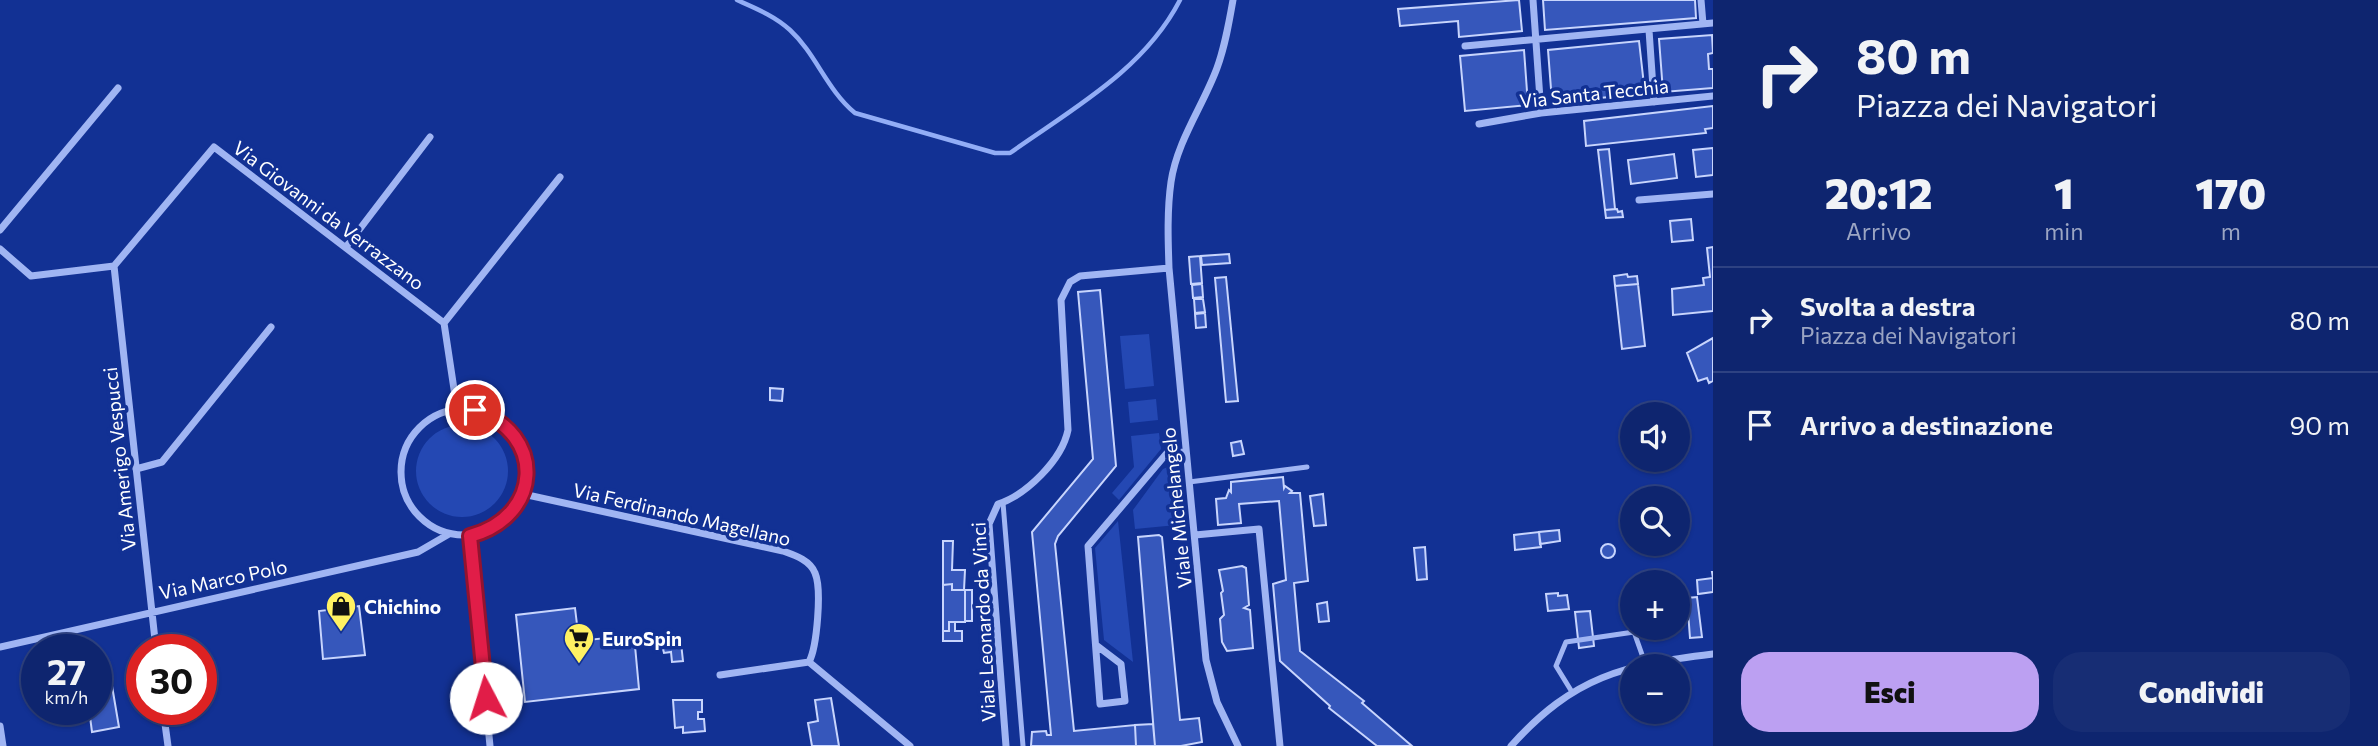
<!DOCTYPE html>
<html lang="it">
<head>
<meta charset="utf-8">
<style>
  :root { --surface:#0e256f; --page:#172d74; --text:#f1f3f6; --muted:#9ba5c3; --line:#2e4282; --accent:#bca0f2 }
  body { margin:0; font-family:Commissioner,sans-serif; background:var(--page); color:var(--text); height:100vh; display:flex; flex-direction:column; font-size:26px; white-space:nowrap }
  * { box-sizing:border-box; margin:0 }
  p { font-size:23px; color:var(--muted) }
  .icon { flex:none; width:38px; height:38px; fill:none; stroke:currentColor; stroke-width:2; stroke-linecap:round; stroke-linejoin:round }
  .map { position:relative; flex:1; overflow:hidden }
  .panel { display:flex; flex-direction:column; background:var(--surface); width:665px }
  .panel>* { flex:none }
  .hud { background:#0e256f; color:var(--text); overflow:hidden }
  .controls { position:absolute; left:1620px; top:402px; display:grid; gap:14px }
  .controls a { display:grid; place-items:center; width:70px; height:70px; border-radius:50%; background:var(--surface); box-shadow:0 2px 5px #0004,0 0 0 2px var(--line); font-size:35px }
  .speed { position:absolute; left:21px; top:634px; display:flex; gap:14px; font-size:35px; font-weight:700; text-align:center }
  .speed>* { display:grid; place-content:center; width:91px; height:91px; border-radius:50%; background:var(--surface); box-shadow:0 2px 5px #0004,0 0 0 2px var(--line); line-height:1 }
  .speed small { font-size:18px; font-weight:400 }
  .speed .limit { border:10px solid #d22; background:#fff; color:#111 }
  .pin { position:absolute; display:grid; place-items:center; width:60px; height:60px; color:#fff; margin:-30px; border:4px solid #fff; border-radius:50%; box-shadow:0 2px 7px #0007 }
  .me { position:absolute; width:77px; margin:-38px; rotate:355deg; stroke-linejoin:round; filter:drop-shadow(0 0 5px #0008) }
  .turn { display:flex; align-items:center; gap:24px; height:147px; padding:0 28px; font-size:32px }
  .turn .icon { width:91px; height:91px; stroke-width:2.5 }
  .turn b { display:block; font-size:49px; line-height:60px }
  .eta { display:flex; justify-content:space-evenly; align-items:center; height:119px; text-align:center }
  .eta b { font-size:42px; font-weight:800; line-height:49px }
  .action { display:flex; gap:14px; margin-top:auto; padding:14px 28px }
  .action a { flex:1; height:80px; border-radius:28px; background:var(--accent); color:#111; font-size:28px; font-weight:800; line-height:80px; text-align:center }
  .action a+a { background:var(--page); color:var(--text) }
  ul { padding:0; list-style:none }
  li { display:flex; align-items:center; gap:21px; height:105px; padding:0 28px; border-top:2px solid var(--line) }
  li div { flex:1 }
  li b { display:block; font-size:26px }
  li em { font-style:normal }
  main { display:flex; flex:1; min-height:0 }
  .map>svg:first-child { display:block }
  .green { fill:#2448b3 }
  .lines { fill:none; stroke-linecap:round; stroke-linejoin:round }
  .stream { stroke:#92adf6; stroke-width:4.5 }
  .building { fill:#3657bb; stroke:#c8d5fd; stroke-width:2 }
  .lane { stroke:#a0b5f3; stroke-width:5 }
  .street { stroke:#a0b5f3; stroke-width:7 }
  .route-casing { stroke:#92132f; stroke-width:18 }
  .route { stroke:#e11d48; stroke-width:12 }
  .labels { text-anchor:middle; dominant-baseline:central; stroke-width:7; stroke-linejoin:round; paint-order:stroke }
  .street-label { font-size:19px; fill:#fff; stroke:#123194 }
  .poi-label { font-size:19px; font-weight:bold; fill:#fff; stroke:#123194; text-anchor:start }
</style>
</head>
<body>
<main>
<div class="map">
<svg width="1713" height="746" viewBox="0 0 1713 746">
  <rect width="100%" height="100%" fill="#123194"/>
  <!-- green -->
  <path class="green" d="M1149 334 1154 386 1125 389 1120 336Z
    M1156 399 1158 420 1130 423 1128 402Z
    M416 471a46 46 0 1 1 92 0a46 46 0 1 1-92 0Z
    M1159 433 1161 449 1119 500 1112 493 1134 467 1131 436Z
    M1170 466H1177L1182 471 1187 524 1135 529 1133 510 1163 469Z
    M1118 521 1133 662 1104 640 1095 548Z"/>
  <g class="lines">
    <!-- stream -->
    <path class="stream" d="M737 0C755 8 775 16 790 30 816 54 827 90 855 113L995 153H1010C1072 109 1144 70 1180 0"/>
  </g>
  <!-- building -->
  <path class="building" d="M1519 0 1522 31 1459 37 1458 21 1400 26 1398 9Z
    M1543 0H1695L1696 18 1545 30Z
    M1712 35 1713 53 1708 54 1709 69H1713V88L1663 92 1659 39Z
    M1639 41 1645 94 1552 102 1548 50Z
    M1524 50 1528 105 1465 111 1460 56Z
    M1713 106V128L1705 129 1706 133 1586 146 1584 121Z
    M1713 148V175L1696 177 1693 150Z
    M1609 149 1615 209 1605 210 1598 150Z
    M1674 154 1677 178 1631 184 1628 160Z
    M1617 209 1618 212 1622 211 1623 217 1606 218 1605 210Z
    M1691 219 1693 240 1672 242 1670 221Z
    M1713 247V311L1673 315 1672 289 1704 285 1703 278 1710 277 1707 248Z
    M1229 254 1230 263 1202 265 1201 256Z
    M1200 256 1202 283 1191 284 1189 257Z
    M1627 274 1628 277 1637 276 1638 284 1615 286 1614 276Z
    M1226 277 1238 401 1226 402 1215 278Z
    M1202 284 1203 297 1193 298 1192 285Z
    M1638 284 1645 346 1622 349 1615 286Z
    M1100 290 1116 466 1058 536 1055 544 1074 731 1135 725 1136 746H1031L1032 732 1046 731 1047 735H1051L1032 532 1093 459 1078 292Z
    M1194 299H1203L1205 312 1195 313Z
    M1205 313 1206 327 1196 328 1195 314Z
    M1713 338V381L1709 383 1707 378 1698 381 1687 353Z
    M770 388 783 389 782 401 770 400Z
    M1241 441 1244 454 1233 456 1231 443Z
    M1283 477 1284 488 1285 486 1292 491 1290 493H1300L1308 581 1294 583 1300 651 1364 701 1362 703 1412 746H1377L1329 708 1330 706 1280 661 1273 584 1286 580 1279 501 1239 504 1241 523 1218 525 1216 499 1226 498 1229 490 1231 492V482Z
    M1323 494 1326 525 1314 526 1310 496Z
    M1559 530 1560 541 1540 544 1539 532Z
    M1539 532 1541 547 1515 550 1514 535Z
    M1159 535 1162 537 1180 720 1199 718 1202 742 1181 746H1155L1138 537Z
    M943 541H953L952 570H965L964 590H952V584L943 585Z
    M1601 551a7 7 0 1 1 14 0a7 7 0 1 1-14 0Z
    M1414 548 1425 547 1427 579 1417 580Z
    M1242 566 1246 568 1249 605 1244 608 1250 610 1253 648 1227 651 1222 642 1220 619 1224 615 1221 593 1223 591 1219 570Z
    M1712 572H1713V592L1698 594 1697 580 1713 578Z
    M952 584V590H965V622H949V631H943V585Z
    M965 590H972V621H965Z
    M1558 593V596L1567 595 1569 609 1548 611 1546 594Z
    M1697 597 1702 637 1690 638 1687 598Z
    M1327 602 1329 621 1319 622 1317 604Z
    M359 606 365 655 323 659 319 611Z
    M575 608 579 641 634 635 639 689 525 702 516 615Z
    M1590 611 1594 646 1579 648 1575 612Z
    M949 622H955V631H962V641H943V631H949Z
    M681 643 683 661 672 662 671 652 664 653 662 645Z
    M111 680 119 727 92 732 89 709H96V683Z
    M831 698 839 746H812L808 723 818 721 815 700Z
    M673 700H702V712H698V719H704L705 731 683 733V727L675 728Z
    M1153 724 1155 746H1136L1135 725Z"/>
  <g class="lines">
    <!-- lane -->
    <path class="lane" d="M1189 482 1307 467
      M1003 503 1023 746
      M1572 692 1556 666 1566 642 1634 632 1645 663"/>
    <!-- street -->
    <path class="street" d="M1233 0C1229 23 1225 46 1217 68 1203 106 1177 141 1171 182 1167 210 1168 240 1169 268L1206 660 1217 702 1238 746
      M1533 0 1541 113
      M1701 0 1703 24
      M1649 30 1654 102
      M1465 46 1713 23
      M1479 124 1541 113 1713 96
      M1639 200 1713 194
      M0 230 118 88
      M346 247 430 137
      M0 249 31 276 114 266 214 147 444 323 457 409
      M114 266 156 649
      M444 323 560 177
      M401 472a63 63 0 1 1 126 0a63 63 0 1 1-126 0Z
      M136 469 162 462 271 327
      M523 494 783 551C794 555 810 560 815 573 822 589 817 647 809 662L910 746
      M1195 535 1259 529 1280 746
      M470 536 490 746
      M1096 645 1121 664 1125 701 1100 704 1088 546 1167 453 1186 452
      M0 647 418 552 449 534
      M720 675 809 662
      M163 709 168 746
      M0 726 3 746
      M1006 746 989 524 998 504C1026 495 1062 460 1068 430L1061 300 1070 282 1080 276 1169 268
      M1511 746C1574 676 1623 665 1713 654"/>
  </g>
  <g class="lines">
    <!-- route casing -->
    <g class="route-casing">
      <path id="route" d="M475 410C547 434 542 517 470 536L486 698"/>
    </g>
    <!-- route -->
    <use href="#route" class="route"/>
  </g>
  <!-- icons -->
  <defs>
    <g id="shop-pin" transform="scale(1.575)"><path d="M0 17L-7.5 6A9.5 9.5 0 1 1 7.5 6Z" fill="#fff162" stroke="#123194"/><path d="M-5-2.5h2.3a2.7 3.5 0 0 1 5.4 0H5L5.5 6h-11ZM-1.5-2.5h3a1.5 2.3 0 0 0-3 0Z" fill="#111"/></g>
    <g id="supermarket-pin" transform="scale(1.575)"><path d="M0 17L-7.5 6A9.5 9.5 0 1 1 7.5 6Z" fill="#fff162" stroke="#123194"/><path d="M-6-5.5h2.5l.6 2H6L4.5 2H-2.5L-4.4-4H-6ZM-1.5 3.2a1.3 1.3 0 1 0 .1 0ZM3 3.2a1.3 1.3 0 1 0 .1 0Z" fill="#111"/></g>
  </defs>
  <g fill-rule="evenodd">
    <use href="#shop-pin" x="341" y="606"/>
    <use href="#supermarket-pin" x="579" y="638"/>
  </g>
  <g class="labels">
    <!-- street labels -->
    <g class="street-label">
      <text transform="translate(1594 93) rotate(-6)">Via Santa Tecchia</text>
      <text transform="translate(329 215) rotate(37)">Via Giovanni da Verrazzano</text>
      <text transform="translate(119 459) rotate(-96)">Via Amerigo Vespucci</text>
      <text transform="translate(1176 508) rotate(-96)">Viale Michelangelo</text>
      <text transform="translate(682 514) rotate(13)">Via Ferdinando Magellano</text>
      <text transform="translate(223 579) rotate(-12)">Via Marco Polo</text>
      <text transform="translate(983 622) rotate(-93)">Viale Leonardo da Vinci</text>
    </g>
    <!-- poi labels -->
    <g class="poi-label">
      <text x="364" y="606">Chichino</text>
      <text x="602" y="638">EuroSpin</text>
    </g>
  </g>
</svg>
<div class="controls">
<a><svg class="icon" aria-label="sound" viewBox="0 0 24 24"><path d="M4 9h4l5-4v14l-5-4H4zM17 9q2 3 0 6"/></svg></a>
<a><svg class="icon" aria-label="search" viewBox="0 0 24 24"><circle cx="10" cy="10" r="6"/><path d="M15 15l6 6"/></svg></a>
<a>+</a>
<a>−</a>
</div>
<div class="speed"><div>27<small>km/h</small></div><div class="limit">30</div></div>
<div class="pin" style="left:475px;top:410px;background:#d93025"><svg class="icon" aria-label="arrive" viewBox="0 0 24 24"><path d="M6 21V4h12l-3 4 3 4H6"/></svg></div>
<svg class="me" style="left:486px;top:698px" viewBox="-20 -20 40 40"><circle r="19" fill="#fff"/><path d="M0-13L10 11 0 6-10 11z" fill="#e11d48"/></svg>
</div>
<section class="panel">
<div class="hud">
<div class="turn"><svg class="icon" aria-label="right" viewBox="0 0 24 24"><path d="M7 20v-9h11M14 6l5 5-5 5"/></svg><div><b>80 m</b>Piazza dei Navigatori</div></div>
</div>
<div class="eta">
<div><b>20:12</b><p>Arrivo</p></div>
<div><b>1</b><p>min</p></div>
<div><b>170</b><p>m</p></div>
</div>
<ul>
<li><svg class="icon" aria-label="right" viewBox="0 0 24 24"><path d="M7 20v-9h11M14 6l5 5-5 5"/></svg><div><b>Svolta a destra</b><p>Piazza dei Navigatori</p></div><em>80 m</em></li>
<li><svg class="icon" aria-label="arrive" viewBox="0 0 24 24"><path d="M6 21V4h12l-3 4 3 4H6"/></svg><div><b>Arrivo a destinazione</b></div><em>90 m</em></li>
</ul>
<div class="action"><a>Esci</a><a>Condividi</a></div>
</section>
</main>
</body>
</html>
